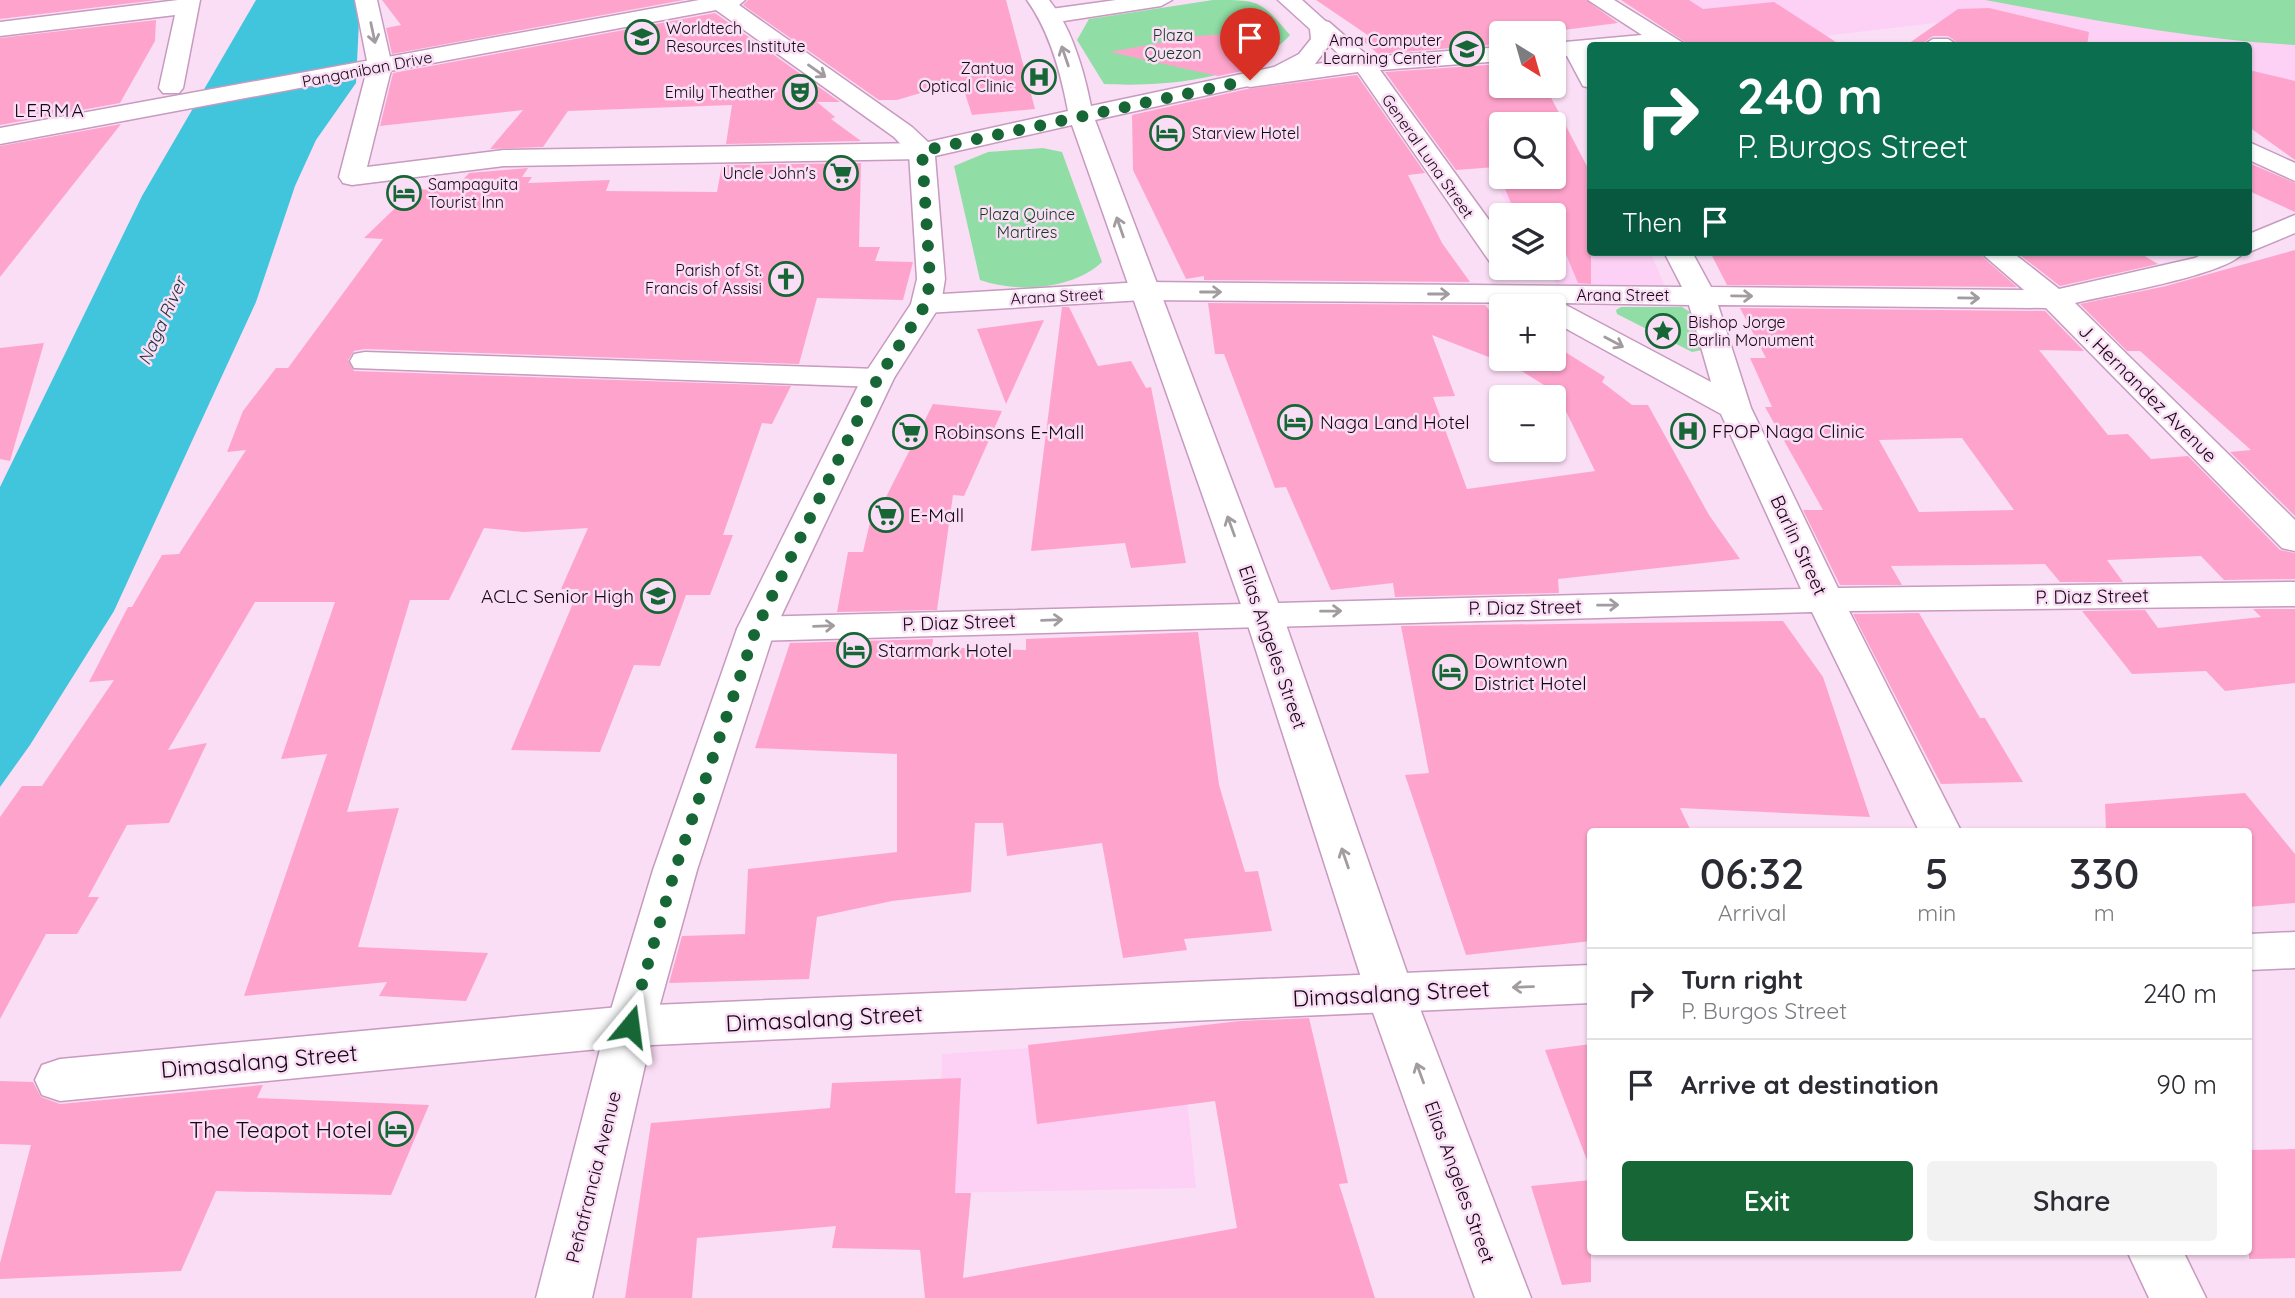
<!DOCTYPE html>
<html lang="en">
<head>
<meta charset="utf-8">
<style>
  :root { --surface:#fff; --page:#f2f2f3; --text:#2b2b33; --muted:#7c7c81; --line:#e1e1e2; --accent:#176636 }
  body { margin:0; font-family:Quicksand,sans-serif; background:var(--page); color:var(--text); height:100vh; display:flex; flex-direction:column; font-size:26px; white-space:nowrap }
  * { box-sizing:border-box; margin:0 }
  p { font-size:23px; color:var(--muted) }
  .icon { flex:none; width:38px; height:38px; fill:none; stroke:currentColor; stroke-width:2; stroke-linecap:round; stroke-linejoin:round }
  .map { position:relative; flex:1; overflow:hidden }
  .panel { position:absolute; left:1587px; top:828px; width:665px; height:427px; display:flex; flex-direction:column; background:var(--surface); border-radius:7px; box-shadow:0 2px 5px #0004 }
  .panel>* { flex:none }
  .banner { position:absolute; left:1587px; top:42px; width:665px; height:214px; border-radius:7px; box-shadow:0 2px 5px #0004; background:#0b6e4f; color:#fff; overflow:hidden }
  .needle { width:46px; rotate:143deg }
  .controls { position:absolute; left:1489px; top:21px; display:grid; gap:14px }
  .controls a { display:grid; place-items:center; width:77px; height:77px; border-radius:7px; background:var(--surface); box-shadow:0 2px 5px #0004; font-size:35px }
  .pin { position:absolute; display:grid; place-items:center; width:60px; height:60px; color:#fff; margin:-72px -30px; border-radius:50% 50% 50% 0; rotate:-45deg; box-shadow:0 0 7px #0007 }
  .pin .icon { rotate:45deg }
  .me { position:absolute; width:77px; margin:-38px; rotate:16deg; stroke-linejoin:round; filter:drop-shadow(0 0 5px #0008) }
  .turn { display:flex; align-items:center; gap:24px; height:147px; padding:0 35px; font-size:32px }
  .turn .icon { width:91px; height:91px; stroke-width:2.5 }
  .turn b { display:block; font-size:49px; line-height:60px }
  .then { display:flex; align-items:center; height:66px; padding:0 35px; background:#0003; gap:14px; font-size:26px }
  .eta { display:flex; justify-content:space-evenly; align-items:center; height:119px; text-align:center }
  .eta b { font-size:42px; font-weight:600; line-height:49px }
  .primary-button { display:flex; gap:14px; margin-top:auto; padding:14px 35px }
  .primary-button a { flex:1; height:80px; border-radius:7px; background:var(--accent); color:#fff; font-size:28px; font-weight:600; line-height:80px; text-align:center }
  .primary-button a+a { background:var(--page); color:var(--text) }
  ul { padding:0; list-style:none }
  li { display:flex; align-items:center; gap:21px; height:91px; padding:0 35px; border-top:2px solid var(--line) }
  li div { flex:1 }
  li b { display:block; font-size:26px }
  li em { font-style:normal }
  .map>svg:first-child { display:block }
  .built { fill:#fcd1f5 }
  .green { fill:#90dea5 }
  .water { fill:#40c5dd }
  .building { fill:#fea4cc; fill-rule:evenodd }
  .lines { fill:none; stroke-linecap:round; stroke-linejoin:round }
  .minor-casing { stroke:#c79abf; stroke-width:3 }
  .major-casing { stroke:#c79abf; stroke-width:3 }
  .minor { fill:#fff; fill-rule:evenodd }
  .major { fill:#fff; fill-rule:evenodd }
  .oneway { stroke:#a29ca1 }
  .route { stroke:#176636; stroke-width:12; stroke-dasharray:0 21.6 }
  .labels { text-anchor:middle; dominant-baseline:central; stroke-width:5; stroke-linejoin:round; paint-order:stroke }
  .far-poi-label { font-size:16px; fill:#160714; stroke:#fadef5; text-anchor:end }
  .far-park-label { font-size:16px; fill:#0f3c1f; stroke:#fadef5 }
  .far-street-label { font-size:16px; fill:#160714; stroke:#fadef5 }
  .far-water-label { font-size:18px; font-style:italic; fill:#153136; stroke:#fadef5 }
  .far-quarter-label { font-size:19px; letter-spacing:2px; fill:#160714; stroke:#fadef5 }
  .street-label { font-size:19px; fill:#160714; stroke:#fadef5 }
  .poi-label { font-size:19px; fill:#160714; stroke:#fadef5; text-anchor:start }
  .near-street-label { font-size:23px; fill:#160714; stroke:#fadef5 }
  .near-poi-label { font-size:23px; fill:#160714; stroke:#fadef5; text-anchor:end }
</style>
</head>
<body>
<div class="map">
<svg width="2295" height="1298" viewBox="0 0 2295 1298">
  <rect width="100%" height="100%" fill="#fadef5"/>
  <!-- built -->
  <path class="built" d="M1623 0H2295V82L2249 81V46L2051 45 1951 21 1748 45Z
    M1591 184V252H1650L1665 286 1557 285 1546 268H1554V215H1514L1497 186Z
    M1181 1038 1196 1188 939 1193 942 1054Z"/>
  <!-- green -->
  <path class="green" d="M1213 0C1260 0 1260 0 1290 35 1250 81 1161 87 1104 84L1077 40 1089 19Z
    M1985 0H2295V45C2190 39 2088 19 1985 0Z
    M1043 148 1062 152 1102 262C1072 290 1017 293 980 280L954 166 988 152Z
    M1621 307H1682L1690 312 1702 350 1692 352 1617 314 1616 310Z"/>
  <!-- water -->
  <path class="water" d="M256 0H360L356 83 316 140 295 186 256 302 192 441 114 611 30 745 0 787V487L142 196Z"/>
  <!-- building -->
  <path class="building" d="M0 0H157L0 19Z
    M382 0H684L392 54 386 28 401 25Z
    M748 0H1006L1035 109 972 115 961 81 897 100H879L743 5Z
    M1316 0H1586L1618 23 1540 33H1502V44L1378 54 1360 38H1372Z
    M1621 0H1689L1703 9 1774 2 1842 46H1691Z
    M1989 8 2089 32 2087 46H1962L1948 36H1933L1919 46H1905L1958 9Z
    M715 13 840 102H817L835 117 831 119 861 141 726 144 732 105 568 111 543 147 490 149 523 110 380 126 393 73Z
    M156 20 155 41 120 103 0 125V38Z
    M1230 34 1277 35 1262 67 1218 76 1110 52 1197 36Z
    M1502 64V86H1545L1591 174V284L1578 283 1554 226V215H1549L1546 207 1513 208 1496 167 1456 170 1385 72ZM1502 124H1554V177H1502Z
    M2249 70 2295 81V160L2249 127Z
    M1357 75 1425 173 1408 175 1442 243 1470 282 1204 280V276L1186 279 1133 170 1132 115 1247 89Z
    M121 124 0 277V146Z
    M861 163 859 247H880L875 261 913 262 903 300 817 298 799 364 365 349 354 351 348 360 354 371 791 386 772 424 762 423 723 535H733L710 595H686L660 666 634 665 600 752 511 750 579 589H561L588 528 524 532 484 528 449 600H410L347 812 399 808 358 947 488 953 466 1001 379 996 387 982 244 996 327 754 281 759 335 602H255L168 750 207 743 169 823 127 825 88 897H99L77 934H46L0 1019V817L22 786H42L114 680 89 682 128 607H132L162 555 179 554 246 450 227 452 243 411 276 368H288L383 239 364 238 415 189 453 191 469 173 528 168 522 177H532L528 183 610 180 606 191 717 192 722 165Z
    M2249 163 2295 183V212L2249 191Z
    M2295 250V516L2230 452 2251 450 2140 351H2127L2080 304 2166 286Z
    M1710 252H1977L2017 287 1727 285Z
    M2016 252H2138L2158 264 2060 286Z
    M1208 303 1485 305 1489 310 1502 314V359H1554V345L1605 377 1602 382 1632 405H1648L1709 515 1740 559 1558 579 1559 593 1395 597 1393 583 1331 590 1286 487 1275 488 1224 354H1215ZM1432 335 1517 368 1544 385 1549 397 1558 395 1595 471 1467 489 1433 397 1455 396Z
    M1062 307H1069L1098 366 1131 361 1146 388 1151 387 1186 563 1131 568 1125 543 1031 551Z
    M1740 308 2045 311 2084 351 2039 350 2108 435 2128 434 2151 459 2188 456 2280 550 2295 553V579L2224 580 2201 556 2107 560 2123 582H2060L2045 564 1891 566 1902 585H1840L1803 510H1823L1765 407H1772L1750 358H1766ZM1962 438 2014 510 1919 512 1879 440Z
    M1044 320 1006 404 977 329Z
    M44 343 10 461 0 459V348Z
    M933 404 1002 411 964 496 953 495 937 610 837 612 848 552H863L875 501H884Z
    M2253 609H2295V683L2225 691 2206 671 2132 674 2082 611 2145 610 2158 628 2261 617Z
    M1919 613 1980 718H1985L2023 782 1941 784 1853 614Z
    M1783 621 1823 677 1870 817 1680 808 1691 831H1591V941L1466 955 1405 775 1429 773 1401 626Z
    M1198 632 1219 785 1245 872 1258 871 1272 931 1184 939 1187 950 1123 958 1102 843 1007 856 1003 823H975L971 892 892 901 817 917 809 979 669 983 682 936 745 934 748 869 897 852V754L755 748 790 643 933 639 932 647 1026 650V639Z
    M2245 793 2295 854V903L2249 907V831H2106L2105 804Z
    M1309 1018 1348 1183 1339 1184 1375 1298H925L920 1250 832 1248 836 1226 697 1238 692 1298H625L651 1123 830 1108 832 1083 961 1078 955 1193H971L963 1278 1237 1228 1215 1101 1037 1124 1028 1045 1240 1021Z
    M1591 1044V1163H1588L1545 1050Z
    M0 1081 33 1082 41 1097 60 1104 263 1085 257 1098 429 1105 391 1195 216 1191 181 1271 0 1279V1263L31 1145 0 1144Z
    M2295 1149V1258L2249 1259V1150Z
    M1591 1180V1282L1562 1285 1531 1186Z"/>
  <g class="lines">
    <!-- minor casing -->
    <g class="minor-casing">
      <path id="minor" d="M178 0H200L183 88 179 93H163L159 88 175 15 0 36V22Z
        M355 0H377L392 66 367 167 504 150 922 143 931 146 935 151 931 156 922 159 504 166 352 185 343 183 339 177 368 66Z
        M1116 0H1172L1161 6 1051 23 1040 16 1051 9Z
        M1588 0H1614L1688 46H1591V88L1583 86 1567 56 1554 57V43L1642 35Z
        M1321 20 1329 22 1369 57 1502 47V61L1380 70 1502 238V267L1492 265 1358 72 1250 87 1242 85 1238 80 1242 75 1250 73 1345 60 1310 27Z
        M1933 39H1948L1959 46H1922Z
        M2249 142 2295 163V181L2249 160Z
        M2295 215V233L2249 252H2247L2249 234Z
        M1664 252H1692L1711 287 2024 290 1980 252H2012L2059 289 2195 258 2207 252H2244C2228 275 2107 295 2075 303L2295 520V551L2282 548 2046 308 1718 305 1751 408 1838 588 2295 582V606L1849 611 1961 831H1919L1812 612 756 641 743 638 737 629 743 620 756 617 1801 589 1721 414 1554 322V306H1542L1545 303 1143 300 926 313 916 310 911 304 916 298 926 295 1143 282 1682 287ZM1564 303 1689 305 1711 382 1564 304Z
        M365 352 878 369 889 371 894 378 889 385 878 387 354 368 350 361 354 354Z
        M2295 932V968L2249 970V934Z
        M1591 965V1003L630 1046 60 1101 42 1095 35 1080 42 1065 60 1059 630 1006Z
        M2127 1251H2183L2206 1298H2149Z"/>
    </g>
    <!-- major casing -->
    <g class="major-casing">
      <path id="major" d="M699 0H745L739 5 912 127 928 142 1068 111C1061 73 1050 32 1027 0H1049C1072 28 1084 71 1091 106L1274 67 1299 54 1311 39 1310 29 1278 0H1302L1332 27 1333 40 1315 64 1289 77 1095 120 1282 613 1414 993 1531 1298H1475L1366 993 1244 613 1072 125 935 156 945 279 941 304 894 378 775 629 697 870 654 1026 592 1298H536L606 1026 653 870 737 629 862 378 911 304 917 279 909 153 894 137 716 10 0 144V128Z"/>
    </g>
    <!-- minor -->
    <use href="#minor" class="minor"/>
    <!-- major -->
    <use href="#major" class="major"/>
  </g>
  <!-- one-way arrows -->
  <defs><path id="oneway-shaft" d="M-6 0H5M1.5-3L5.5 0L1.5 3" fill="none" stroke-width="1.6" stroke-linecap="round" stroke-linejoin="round" transform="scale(1.75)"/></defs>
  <g class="oneway">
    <use href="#oneway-shaft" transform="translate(373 33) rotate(78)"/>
    <use href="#oneway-shaft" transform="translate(1065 56) rotate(-109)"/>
    <use href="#oneway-shaft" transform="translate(817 71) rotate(35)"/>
    <use href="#oneway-shaft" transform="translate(1120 227) rotate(-109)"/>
    <use href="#oneway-shaft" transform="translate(1211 292)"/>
    <use href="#oneway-shaft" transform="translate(1439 294)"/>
    <use href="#oneway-shaft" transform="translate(1742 296) rotate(1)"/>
    <use href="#oneway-shaft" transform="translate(1969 298) rotate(1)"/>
    <use href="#oneway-shaft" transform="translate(1614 342) rotate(28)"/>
    <use href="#oneway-shaft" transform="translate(1231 526) rotate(-110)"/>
    <use href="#oneway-shaft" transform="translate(1608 605) rotate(-1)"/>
    <use href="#oneway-shaft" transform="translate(1331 611) rotate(-1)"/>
    <use href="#oneway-shaft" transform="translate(1052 620) rotate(-2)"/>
    <use href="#oneway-shaft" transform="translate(824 626) rotate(-2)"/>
    <use href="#oneway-shaft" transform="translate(1345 858) rotate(-109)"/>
    <use href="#oneway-shaft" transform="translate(1523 987) rotate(178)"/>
    <use href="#oneway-shaft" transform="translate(1420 1073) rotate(-110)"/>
  </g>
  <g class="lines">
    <!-- route -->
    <path class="route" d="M630 1026 675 870 756 629 878 378 926 304 930 279 922 151 1250 80"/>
  </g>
  <!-- icons -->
  <defs>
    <g id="university-ring" transform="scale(1.75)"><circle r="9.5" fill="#fadef5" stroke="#176636" stroke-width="1.5"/><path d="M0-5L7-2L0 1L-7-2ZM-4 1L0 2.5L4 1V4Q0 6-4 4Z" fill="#176636"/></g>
    <g id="hospital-ring" transform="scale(1.75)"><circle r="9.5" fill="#fadef5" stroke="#176636" stroke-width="1.5"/><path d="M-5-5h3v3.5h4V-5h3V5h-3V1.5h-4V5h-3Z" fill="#176636"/></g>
    <g id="theatre-ring" transform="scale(1.75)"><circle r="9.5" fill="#fadef5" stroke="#176636" stroke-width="1.5"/><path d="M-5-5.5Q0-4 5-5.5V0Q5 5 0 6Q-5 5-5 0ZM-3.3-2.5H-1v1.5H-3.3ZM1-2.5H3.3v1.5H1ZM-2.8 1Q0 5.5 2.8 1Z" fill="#176636"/></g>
    <g id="hotel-ring" transform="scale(1.75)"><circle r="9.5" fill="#fadef5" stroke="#176636" stroke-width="1.5"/><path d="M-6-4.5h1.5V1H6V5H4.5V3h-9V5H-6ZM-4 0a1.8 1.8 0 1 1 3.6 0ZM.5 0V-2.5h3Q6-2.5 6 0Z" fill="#176636"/></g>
    <g id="supermarket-ring" transform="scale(1.75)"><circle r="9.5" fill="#fadef5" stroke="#176636" stroke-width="1.5"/><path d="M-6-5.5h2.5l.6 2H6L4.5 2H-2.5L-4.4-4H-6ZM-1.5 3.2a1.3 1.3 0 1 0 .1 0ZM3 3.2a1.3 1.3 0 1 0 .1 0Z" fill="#176636"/></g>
    <g id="church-ring" transform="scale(1.75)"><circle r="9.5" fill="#fadef5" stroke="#176636" stroke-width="1.5"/><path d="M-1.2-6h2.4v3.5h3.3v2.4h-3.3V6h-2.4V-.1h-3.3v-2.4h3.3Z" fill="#176636"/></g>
    <g id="sight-ring" transform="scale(1.75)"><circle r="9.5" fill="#fadef5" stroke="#176636" stroke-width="1.5"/><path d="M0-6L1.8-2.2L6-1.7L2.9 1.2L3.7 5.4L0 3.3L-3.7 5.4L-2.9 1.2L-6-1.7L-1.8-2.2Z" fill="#176636"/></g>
    <g id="school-ring" transform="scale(1.75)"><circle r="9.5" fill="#fadef5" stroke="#176636" stroke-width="1.5"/><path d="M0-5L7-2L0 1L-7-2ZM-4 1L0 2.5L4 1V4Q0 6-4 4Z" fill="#176636"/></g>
  </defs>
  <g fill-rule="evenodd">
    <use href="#university-ring" x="642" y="37"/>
    <use href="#university-ring" x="1467" y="49"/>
    <use href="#hospital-ring" x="1039" y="77"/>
    <use href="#theatre-ring" x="800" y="92"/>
    <use href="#hotel-ring" x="1167" y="133"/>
    <use href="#supermarket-ring" x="841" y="173"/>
    <use href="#hotel-ring" x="404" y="193"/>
    <use href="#church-ring" x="786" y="279"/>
    <use href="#sight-ring" x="1663" y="331"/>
    <use href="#hotel-ring" x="1295" y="422"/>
    <use href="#hospital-ring" x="1688" y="431"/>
    <use href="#supermarket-ring" x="910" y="432"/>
    <use href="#supermarket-ring" x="886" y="515"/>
    <use href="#school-ring" x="658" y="596"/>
    <use href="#hotel-ring" x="854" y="650"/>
    <use href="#hotel-ring" x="1450" y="672"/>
    <use href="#hotel-ring" x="396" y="1129"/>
  </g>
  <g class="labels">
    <!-- far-poi labels -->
    <g class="far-poi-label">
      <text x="666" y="28" text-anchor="start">Worldtech<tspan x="666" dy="18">Resources Institute</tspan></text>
      <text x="1442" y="40">Ama Computer<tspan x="1442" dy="18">Learning Center</tspan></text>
      <text x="1014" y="68">Zantua<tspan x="1014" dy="18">Optical Clinic</tspan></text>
      <text x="776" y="92">Emily Theather</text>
      <text x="1192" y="133" text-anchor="start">Starview Hotel</text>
      <text x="816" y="173">Uncle John's</text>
      <text x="428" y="184" text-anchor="start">Sampaguita<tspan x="428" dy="18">Tourist Inn</tspan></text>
      <text x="762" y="270">Parish of St.<tspan x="762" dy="18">Francis of Assisi</tspan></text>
      <text x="1688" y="322" text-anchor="start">Bishop Jorge<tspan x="1688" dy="18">Barlin Monument</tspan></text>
    </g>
    <!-- far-park labels -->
    <g class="far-park-label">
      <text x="1173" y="35">Plaza<tspan x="1173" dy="18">Quezon</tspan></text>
      <text x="1027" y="214">Plaza Quince<tspan x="1027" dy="18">Martires</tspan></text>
    </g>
    <!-- far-street labels -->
    <g class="far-street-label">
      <text transform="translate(367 69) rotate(-11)">Panganiban Drive</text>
      <text transform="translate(1428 156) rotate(55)">General Luna Street</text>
      <text x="1623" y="295">Arana Street</text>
      <text transform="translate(1057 296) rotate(-3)">Arana Street</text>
    </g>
    <!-- far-water labels -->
    <g class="far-water-label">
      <text transform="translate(162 321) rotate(-66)">Naga River</text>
    </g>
    <!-- far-quarter labels -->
    <g class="far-quarter-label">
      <text x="50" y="110">LERMA</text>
    </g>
    <!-- street labels -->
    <g class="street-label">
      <text transform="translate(2148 393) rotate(45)">J. Hernandez Avenue</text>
      <text transform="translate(1799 545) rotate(65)">Barlin Street</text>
      <text transform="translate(2092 596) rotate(-1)">P. Diaz Street</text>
      <text transform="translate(1525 607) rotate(-1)">P. Diaz Street</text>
      <text transform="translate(959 622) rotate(-2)">P. Diaz Street</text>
      <text transform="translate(1273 647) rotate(71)">Elias Angeles Street</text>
      <text transform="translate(593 1177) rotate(-76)">Peñafrancia Avenue</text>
      <text transform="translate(1460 1182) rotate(70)">Elias Angeles Street</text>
    </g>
    <!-- poi labels -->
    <g class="poi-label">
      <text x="1320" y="422">Naga Land Hotel</text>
      <text x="1712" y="431">FPOP Naga Clinic</text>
      <text x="934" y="432">Robinsons E-Mall</text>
      <text x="910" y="515">E-Mall</text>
      <text x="634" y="596" text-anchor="end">ACLC Senior High</text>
      <text x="878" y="650">Starmark Hotel</text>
      <text x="1474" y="661">Downtown<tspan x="1474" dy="22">District Hotel</tspan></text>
    </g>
    <!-- near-street labels -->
    <g class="near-street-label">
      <text transform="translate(1391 993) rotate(-3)">Dimasalang Street</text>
      <text transform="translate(824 1018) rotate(-3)">Dimasalang Street</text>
      <text transform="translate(259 1061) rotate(-5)">Dimasalang Street</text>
    </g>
    <!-- near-poi labels -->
    <g class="near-poi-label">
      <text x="372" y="1129">The Teapot Hotel</text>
    </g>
  </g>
</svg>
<div class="controls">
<a><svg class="needle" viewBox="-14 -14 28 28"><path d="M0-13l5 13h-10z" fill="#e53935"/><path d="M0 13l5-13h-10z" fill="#7c7c81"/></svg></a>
<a><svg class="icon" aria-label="search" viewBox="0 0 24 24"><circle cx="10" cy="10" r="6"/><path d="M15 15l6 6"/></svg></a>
<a><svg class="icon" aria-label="layers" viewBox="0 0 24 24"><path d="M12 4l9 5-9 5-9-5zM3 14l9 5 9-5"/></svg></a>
<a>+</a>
<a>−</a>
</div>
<div class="pin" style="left:1250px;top:80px;background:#d93025"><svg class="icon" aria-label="arrive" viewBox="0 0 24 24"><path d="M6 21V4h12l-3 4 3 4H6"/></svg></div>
<svg class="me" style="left:630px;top:1026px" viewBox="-20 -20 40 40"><path d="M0-17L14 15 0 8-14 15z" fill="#176636" stroke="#fff" stroke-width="4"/></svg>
<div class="banner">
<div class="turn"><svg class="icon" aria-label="right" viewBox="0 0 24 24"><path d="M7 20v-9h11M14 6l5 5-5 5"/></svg><div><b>240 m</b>P. Burgos Street</div></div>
<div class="then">Then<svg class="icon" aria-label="arrive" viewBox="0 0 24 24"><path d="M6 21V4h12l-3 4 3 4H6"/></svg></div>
</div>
<section class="panel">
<div class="eta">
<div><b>06:32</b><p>Arrival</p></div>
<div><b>5</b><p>min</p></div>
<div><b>330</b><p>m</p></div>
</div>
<ul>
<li><svg class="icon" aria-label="right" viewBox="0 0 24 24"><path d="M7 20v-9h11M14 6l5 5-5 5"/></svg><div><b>Turn right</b><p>P. Burgos Street</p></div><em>240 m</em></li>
<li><svg class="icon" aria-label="arrive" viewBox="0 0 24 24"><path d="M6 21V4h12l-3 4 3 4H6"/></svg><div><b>Arrive at destination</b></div><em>90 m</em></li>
</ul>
<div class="primary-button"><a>Exit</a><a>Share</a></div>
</section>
</div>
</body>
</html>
